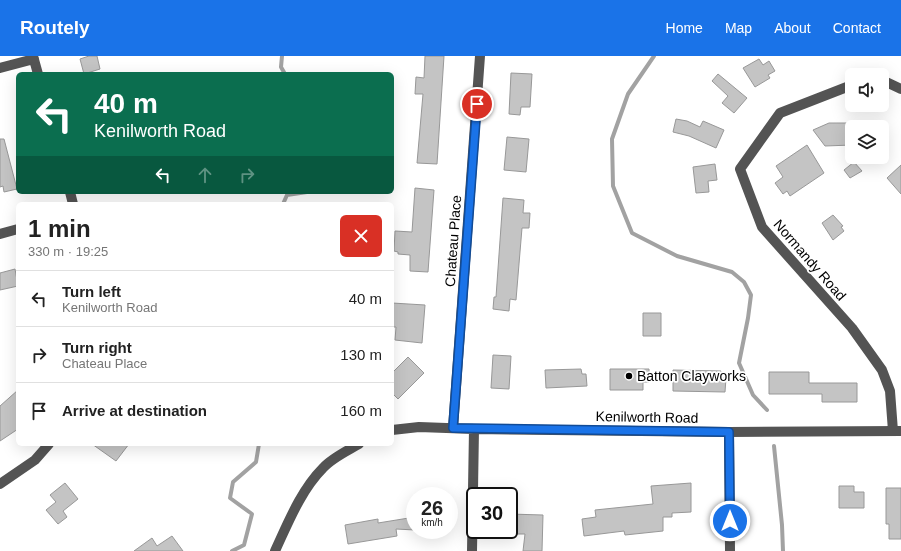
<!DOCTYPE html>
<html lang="en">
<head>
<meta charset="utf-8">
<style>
  :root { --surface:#fff; --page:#f2f2f2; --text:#222; --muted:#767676; --line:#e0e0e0; --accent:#1a73e8 }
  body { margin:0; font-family:Helvetica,sans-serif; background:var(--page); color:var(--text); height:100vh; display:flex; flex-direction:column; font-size:15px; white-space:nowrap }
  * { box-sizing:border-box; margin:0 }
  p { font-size:13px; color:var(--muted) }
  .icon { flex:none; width:22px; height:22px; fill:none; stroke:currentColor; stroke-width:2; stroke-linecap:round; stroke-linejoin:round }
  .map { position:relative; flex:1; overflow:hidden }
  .details { position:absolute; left:16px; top:146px; width:378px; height:244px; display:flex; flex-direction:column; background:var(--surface); border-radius:6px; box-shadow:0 4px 16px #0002 }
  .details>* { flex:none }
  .top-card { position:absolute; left:16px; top:16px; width:378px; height:122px; border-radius:6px; box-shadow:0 4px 16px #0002; background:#0b6e4f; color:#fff; overflow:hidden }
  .controls { position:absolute; left:845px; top:12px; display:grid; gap:8px }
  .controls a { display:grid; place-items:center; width:44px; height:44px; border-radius:6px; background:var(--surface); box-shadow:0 4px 16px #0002; font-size:20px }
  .speed { position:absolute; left:406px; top:431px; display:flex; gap:8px; font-size:20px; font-weight:700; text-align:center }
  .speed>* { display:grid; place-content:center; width:52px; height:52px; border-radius:50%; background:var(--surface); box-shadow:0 4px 16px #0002; line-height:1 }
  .speed small { font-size:10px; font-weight:400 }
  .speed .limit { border:2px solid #111; border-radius:6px; background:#fff; color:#111 }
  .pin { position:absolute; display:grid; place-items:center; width:34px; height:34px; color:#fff; margin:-17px; border:2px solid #fff; border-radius:50%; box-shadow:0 1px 4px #0007 }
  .me { position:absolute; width:44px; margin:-22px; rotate:0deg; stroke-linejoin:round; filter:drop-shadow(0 0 3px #0008) }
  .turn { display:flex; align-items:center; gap:14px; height:84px; padding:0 12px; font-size:18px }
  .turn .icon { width:52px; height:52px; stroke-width:2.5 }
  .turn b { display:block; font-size:28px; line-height:34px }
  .lanes { display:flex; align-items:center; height:38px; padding:0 12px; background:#0003; justify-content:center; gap:20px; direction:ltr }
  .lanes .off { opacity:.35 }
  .round { display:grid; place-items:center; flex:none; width:42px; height:42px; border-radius:6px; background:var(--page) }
  .headline { display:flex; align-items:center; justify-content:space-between; height:68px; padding:0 12px }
  h1 { font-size:24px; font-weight:700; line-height:30px }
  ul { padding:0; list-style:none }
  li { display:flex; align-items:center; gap:12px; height:56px; padding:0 12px; border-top:1px solid var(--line) }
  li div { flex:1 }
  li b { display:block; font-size:15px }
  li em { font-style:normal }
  header { display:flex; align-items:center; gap:24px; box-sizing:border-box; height:56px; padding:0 20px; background:var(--accent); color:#fff }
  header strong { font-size:19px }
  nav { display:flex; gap:22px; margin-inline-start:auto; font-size:14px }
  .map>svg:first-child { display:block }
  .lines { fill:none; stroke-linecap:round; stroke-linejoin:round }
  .stream { stroke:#a2a2a2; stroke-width:4 }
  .building { fill:#c4c4c4; stroke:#989898 }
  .minor { stroke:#545454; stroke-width:10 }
  .route-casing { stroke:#114b97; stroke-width:10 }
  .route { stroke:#1a73e8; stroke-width:7 }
  .poi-dot { fill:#000; stroke:#fff; stroke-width:1.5 }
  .labels { text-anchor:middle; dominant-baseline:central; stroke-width:3.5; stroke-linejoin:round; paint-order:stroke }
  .street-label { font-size:14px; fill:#000; stroke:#fff }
  .poi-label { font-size:14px; fill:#000; stroke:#fff; text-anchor:start }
</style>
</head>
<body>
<header>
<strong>Routely</strong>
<nav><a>Home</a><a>Map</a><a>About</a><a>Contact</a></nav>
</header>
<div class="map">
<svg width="901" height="495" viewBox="0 0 901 495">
  <rect width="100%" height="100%" fill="#fff"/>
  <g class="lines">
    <!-- stream -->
    <path class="stream" d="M282 0 281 11 285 18
      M654 0 628 38 612 83 613 130 632 177 677 200 732 216 744 226 751 239 748 262 739 307 753 339 767 354
      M283 148 287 139 307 136
      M774 390 782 469 783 495
      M232 495 244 489 252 458 230 442 233 426 256 406 259 388"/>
  </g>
  <!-- building -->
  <path class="building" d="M89 0H97L100 13 84 18 80 3Z
    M425 0H444L437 108 417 107 423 38H415L416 21 424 22Z
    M759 3 763 9 769 5 775 15 768 19 770 22 755 31 743 12Z
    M511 17 532 18 530 51H521L520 59 509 58Z
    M718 18 747 42 734 57 722 47 728 40 712 25Z
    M676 63 687 65 700 71 703 65 724 74 716 92 689 80 673 76Z
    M829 67H852V89L825 90 813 74Z
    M507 81 529 83 526 116 504 114Z
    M0 83H4L17 133 4 136 3 130 0 131Z
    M807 89 824 117 790 140 787 135 783 138 775 127 783 121 776 110Z
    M854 106 862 115 850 122 844 114Z
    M715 108 717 124 708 125 709 136 696 137 693 111Z
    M901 109V138L887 122Z
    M415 132 434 134 428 216 410 215V199L398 198V196L394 195 395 175 412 176Z
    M503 142 524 144 523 157H530L529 172H522L516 244 510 243 509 255 493 253 494 241H496Z
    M833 159 843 170 841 171 844 175 833 184 822 167Z
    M15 213 18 230 0 234V217Z
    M392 247 425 249 422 287 395 284 396 271H392Z
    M643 257H661V280H643Z
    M493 299 511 300 509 333 491 332Z
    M408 301 424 317 398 343 392 337V317Z
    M581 313 582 318H586L587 330 546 332 545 314Z
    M610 313H649V326H643V334H610Z
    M673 314 721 315V322H726L725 336 673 335Z
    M769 316H809V327H857V346H822V338H769Z
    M18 334V373L0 385V350Z
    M92 388H129L116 405Z
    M65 427 78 443 63 455 67 461 58 468 46 454 56 446 50 439Z
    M691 427V456L672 457V461H663V475L625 479 624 475 584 480 582 463 596 461 595 454 653 448 651 430Z
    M839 430H854V436H864V452H839Z
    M886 432H901V483H889V468H886Z
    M509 458 543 459 542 495H523L525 478H509Z
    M415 461V474L396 473 397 480 348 488 345 469 378 463V467Z
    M172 480 183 495H134L152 482 157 490Z"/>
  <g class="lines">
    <!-- minor -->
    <path class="minor" d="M33 0 38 18
      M0 12 34 3
      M882 24 901 33
      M852 29 780 57 740 113 762 171 852 272 882 314 890 335 893 375
      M70 136 73 148
      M0 178 18 173
      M453 372 480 0
      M392 374 419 371 474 373 729 376 901 375
      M729 376 730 495
      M0 428 35 404 49 388
      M275 495C288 467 301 434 323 412 332 402 347 395 359 388
      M472 495 474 373"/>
  </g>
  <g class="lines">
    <!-- route casing -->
    <g class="route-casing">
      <path id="route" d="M477 48 453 372 729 376 730 465"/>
    </g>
    <!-- route -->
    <use href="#route" class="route"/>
  </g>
  <!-- markers -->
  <circle class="poi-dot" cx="629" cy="320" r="4"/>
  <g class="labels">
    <!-- street labels -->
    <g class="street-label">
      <text transform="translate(453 185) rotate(-86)">Chateau Place</text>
      <text transform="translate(810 204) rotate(49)">Normandy Road</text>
      <text transform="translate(647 361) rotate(1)">Kenilworth Road</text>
    </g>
    <!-- poi labels -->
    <g class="poi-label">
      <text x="637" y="320">Batton Clayworks</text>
    </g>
  </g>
</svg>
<div class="controls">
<a><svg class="icon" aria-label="sound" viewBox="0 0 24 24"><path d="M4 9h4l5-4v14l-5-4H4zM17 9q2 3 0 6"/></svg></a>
<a><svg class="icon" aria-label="layers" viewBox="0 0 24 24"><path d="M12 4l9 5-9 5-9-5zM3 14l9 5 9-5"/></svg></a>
</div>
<div class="speed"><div>26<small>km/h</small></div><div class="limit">30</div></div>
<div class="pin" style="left:477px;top:48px;background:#d93025"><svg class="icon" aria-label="arrive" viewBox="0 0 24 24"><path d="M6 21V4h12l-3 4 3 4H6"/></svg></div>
<svg class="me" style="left:730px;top:465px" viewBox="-20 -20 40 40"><circle r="17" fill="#1a73e8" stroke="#fff" stroke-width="3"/><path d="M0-11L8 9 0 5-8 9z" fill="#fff"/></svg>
<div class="top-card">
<div class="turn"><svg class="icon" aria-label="left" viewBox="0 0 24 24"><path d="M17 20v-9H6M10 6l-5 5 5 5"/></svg><div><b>40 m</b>Kenilworth Road</div></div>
<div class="lanes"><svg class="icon" aria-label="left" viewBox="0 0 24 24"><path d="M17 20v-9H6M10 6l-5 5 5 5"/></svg><svg class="icon off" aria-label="ahead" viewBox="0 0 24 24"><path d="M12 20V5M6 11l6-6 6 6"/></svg><svg class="icon off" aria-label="right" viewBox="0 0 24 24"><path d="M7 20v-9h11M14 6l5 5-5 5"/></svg></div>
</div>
<section class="details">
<div class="headline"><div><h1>1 min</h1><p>330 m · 19:25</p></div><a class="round" style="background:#d93025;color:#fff"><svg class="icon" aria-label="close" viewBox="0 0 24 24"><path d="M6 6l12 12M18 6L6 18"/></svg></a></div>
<ul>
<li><svg class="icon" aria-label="left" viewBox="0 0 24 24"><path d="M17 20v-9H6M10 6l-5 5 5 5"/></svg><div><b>Turn left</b><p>Kenilworth Road</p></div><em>40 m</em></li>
<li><svg class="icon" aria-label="right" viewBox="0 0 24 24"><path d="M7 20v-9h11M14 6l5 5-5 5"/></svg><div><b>Turn right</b><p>Chateau Place</p></div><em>130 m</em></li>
<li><svg class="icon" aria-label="arrive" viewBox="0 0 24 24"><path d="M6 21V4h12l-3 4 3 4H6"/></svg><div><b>Arrive at destination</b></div><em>160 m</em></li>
</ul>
</section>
</div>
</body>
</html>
